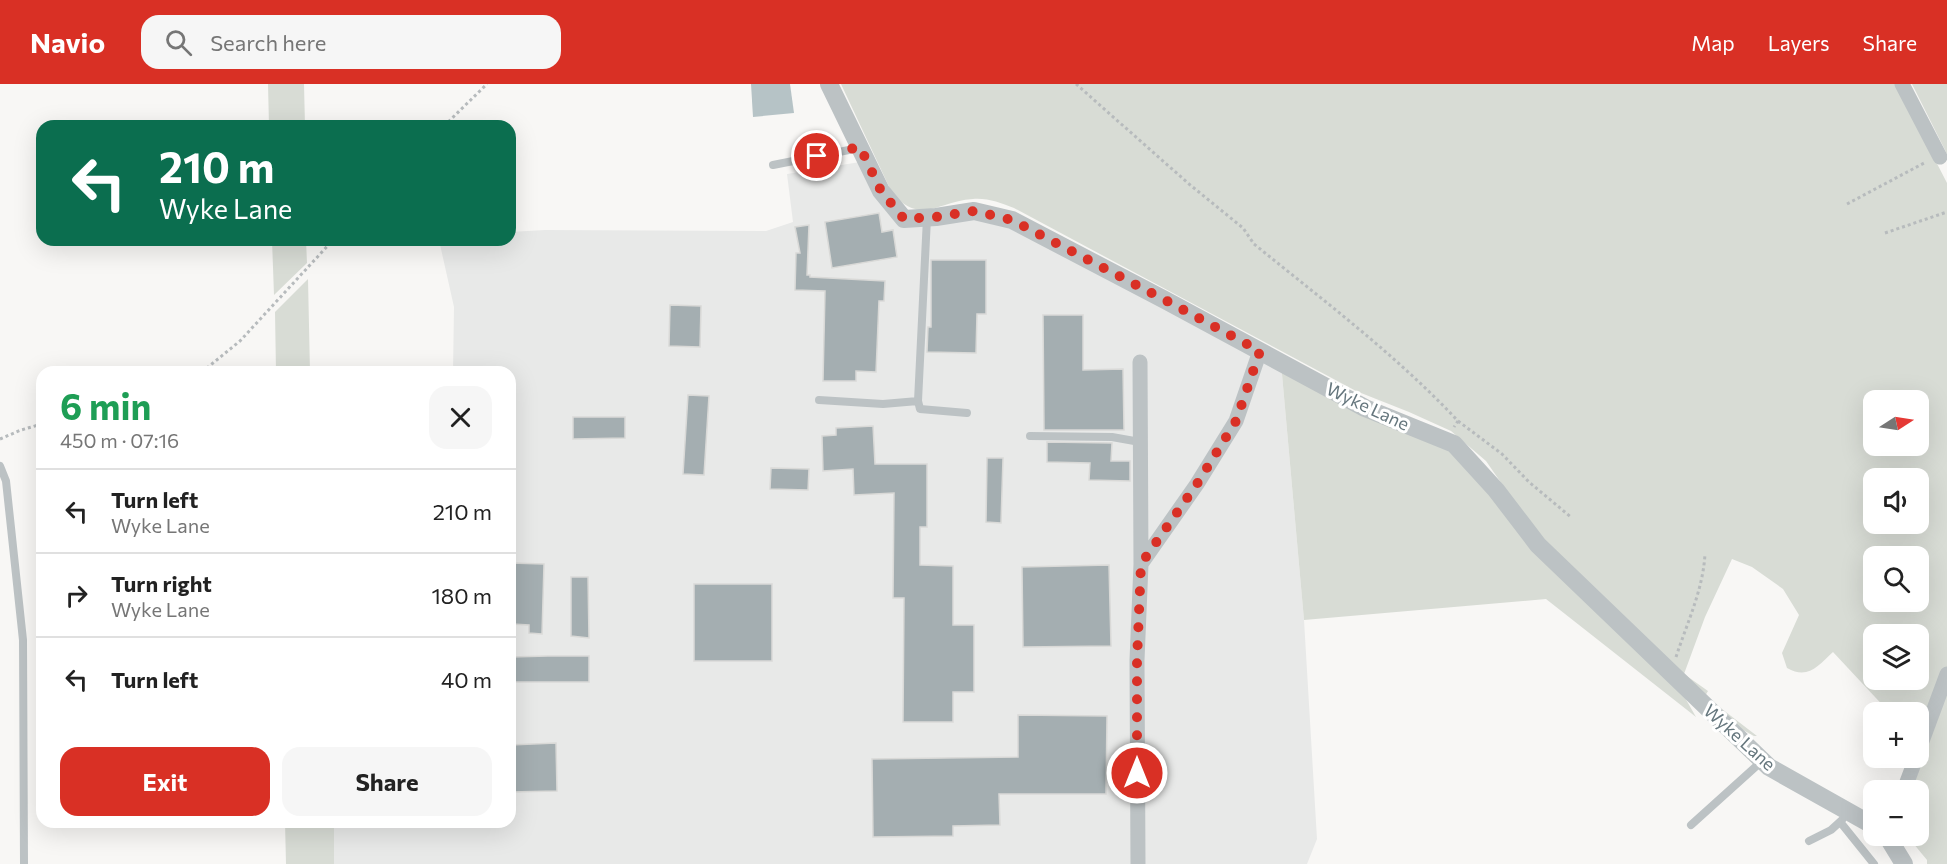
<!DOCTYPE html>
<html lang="en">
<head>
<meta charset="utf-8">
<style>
  :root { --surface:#fff; --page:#f6f6f6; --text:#222; --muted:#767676; --line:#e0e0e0; --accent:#d93025 }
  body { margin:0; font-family:Commissioner,sans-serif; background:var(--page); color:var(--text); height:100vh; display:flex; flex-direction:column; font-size:22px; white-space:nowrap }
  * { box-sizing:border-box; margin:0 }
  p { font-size:20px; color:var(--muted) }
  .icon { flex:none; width:33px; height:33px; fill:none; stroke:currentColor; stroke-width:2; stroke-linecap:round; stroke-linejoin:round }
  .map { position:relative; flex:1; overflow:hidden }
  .drawer { position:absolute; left:36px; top:282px; width:480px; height:462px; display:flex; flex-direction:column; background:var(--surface); border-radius:18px; box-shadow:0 6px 24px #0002 }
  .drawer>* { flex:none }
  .top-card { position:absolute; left:36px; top:36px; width:480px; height:126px; border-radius:18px; box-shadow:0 6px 24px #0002; background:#0b6e4f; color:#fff; overflow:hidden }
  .needle { width:39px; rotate:78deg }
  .fabs { position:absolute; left:1863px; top:306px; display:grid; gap:12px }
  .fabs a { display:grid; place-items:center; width:66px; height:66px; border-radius:12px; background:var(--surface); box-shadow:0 6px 24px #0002; font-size:30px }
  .pin { position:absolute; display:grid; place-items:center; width:51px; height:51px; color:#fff; margin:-26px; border:3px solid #fff; border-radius:50%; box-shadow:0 2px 6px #0007 }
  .me { position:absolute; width:66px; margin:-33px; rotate:0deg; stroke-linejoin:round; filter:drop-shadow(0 0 4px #0008) }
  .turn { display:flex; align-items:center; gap:21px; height:126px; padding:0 24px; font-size:27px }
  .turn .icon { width:78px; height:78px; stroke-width:2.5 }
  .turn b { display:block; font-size:42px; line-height:51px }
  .round { display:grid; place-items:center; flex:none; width:63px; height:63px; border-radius:18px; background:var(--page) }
  .head { display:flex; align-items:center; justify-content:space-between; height:102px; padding:0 24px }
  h1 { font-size:36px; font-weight:700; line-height:45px; color:#1e9e55 }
  .button { display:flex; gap:12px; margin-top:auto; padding:12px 24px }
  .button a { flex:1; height:69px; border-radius:18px; background:var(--accent); color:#fff; font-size:24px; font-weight:700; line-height:69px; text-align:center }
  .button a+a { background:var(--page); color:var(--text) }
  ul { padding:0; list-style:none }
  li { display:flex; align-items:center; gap:18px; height:84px; padding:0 24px; border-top:2px solid var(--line) }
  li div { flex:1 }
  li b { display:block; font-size:22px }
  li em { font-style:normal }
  header { display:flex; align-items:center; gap:36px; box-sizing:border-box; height:84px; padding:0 30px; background:var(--accent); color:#fff }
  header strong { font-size:28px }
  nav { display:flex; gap:33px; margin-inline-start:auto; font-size:21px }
  .search { width:420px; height:54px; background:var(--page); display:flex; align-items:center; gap:15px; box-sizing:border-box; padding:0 21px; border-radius:18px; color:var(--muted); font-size:22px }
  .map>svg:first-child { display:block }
  .built { fill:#e8e9e8 }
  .green { fill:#d8dcd5; fill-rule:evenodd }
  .water { fill:#b6c3c6 }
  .building { fill:#a4aeb1; stroke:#d9d9d7; stroke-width:1.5 }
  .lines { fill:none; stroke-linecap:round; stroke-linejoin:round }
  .path { stroke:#b7bbbd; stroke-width:3; stroke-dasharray:3 3; stroke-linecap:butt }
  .service { stroke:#bcc2c4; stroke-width:8 }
  .minor { stroke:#bcc2c4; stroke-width:15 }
  .tertiary { stroke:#bcc2c4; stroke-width:18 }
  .route { stroke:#d93025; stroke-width:10; stroke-dasharray:0 18 }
  .labels { text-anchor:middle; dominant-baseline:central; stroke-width:6; stroke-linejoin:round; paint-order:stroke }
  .street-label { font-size:18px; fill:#65767d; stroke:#fff }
</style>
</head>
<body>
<header>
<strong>Navio</strong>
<div class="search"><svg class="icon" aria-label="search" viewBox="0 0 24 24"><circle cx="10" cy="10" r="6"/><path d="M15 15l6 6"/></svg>Search here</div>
<nav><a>Map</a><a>Layers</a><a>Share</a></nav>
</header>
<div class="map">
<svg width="1947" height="780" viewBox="0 0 1947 780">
  <rect width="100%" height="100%" fill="#f8f7f5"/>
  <!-- built -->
  <path class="built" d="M866 77 904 135 974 127 1281 279 1304 536 1317 755 1307 780H287V738H510V288H453L454 223 439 156H510V148L545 146 766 147 793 138 787 90Z"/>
  <!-- green -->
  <path class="green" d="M268 0H304L305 42H269Z
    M841 0H1896L1947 99V780H1927V776L1908 753 1910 752H1918V706H1916L1914 674H1918V628H1889L1833 568C1818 582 1808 596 1787 584L1782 569 1799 531 1783 505 1752 483 1732 475 1705 533 1684 590 1708 607 1705 612 1757 652H1754L1743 646 1672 591 1696 633 1546 515 1304 536 1281 279 1454 360 1504 403 1486 377 1451 347 1409 328 1356 307 1014 124C1000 119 989 114 973 115 938 117 921 142 892 109ZM1874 316H1918V362H1874ZM1874 394H1918V440H1874ZM1874 472H1918V518H1874ZM1874 550H1918V596H1874Z
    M1912 0H1947V71L1945 66Z
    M272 156H306L307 179 274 211Z
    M308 195 310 288H276L275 228Z
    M285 738H334V780H286Z"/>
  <!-- water -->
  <path class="water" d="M751 0H790L794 29 753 33Z"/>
  <!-- building -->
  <path class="building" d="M879 129 882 148 893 146 897 173 832 184 825 138Z
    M809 141 807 191H810V193L885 197 884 217H879L876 288 856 287V297H823L825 207 795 206 796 169H800L795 143Z
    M931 176H986V230H977L976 269 927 268 928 243H931Z
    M670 221 701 222 700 263 669 262Z
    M1043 231H1083V286L1123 285 1124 346H1044Z
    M688 311 709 312 704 391 683 390Z
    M573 333H625V354L573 355Z
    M873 342 875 380H927V443H920V481L953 482V541H974V608H953V638H903L904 514H893L894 409 854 411 853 385 823 387 822 352 836 351V344Z
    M1047 358 1112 359 1111 377H1130V397L1089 396 1090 379 1047 378Z
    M987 374H1003L1001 439 986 438Z
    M771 384 809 385 808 406 770 405Z
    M510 479 544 480 542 550 529 549V541L512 540 515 503H510Z
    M1109 481 1111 562 1023 563 1022 483Z
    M571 493H588L589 554 571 552Z
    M694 500H772V577H694Z
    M548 572H589V598H511V573Z
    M1018 631 1107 632 1106 710H999L1000 741 953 742V752L873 753 872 675 1018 673Z
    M556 659 557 707 510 708V661Z"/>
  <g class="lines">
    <!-- path -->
    <path class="path" d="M1076 0 1189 100 1243 144 1254 160C1324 217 1396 271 1458 337L1454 343
      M444 42 487 0
      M1847 120 1926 78
      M1885 149 1947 128
      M202 288 240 257 333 156
      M1458 337 1502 370 1529 398 1572 434
      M0 355 21 346 42 340
      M1676 573C1687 539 1703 506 1705 470"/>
    <!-- service -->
    <path class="service" d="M773 81 859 64
      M927 134 918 317 920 325 967 329
      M819 316 883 320 918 317
      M1030 352 1112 353 1140 358
      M0 382 6 397 23 556 24 780
      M1841 739 1874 780
      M1691 741 1762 677
      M1809 757 1831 746 1842 736"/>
    <!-- minor -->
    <path class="minor" d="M1902 0 1940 73
      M1140 278 1141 480
      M1918 668 1947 590
      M1904 706 1916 674
      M1138 780 1137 576 1141 480 1197 400 1236 337 1260 267"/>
    <!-- tertiary -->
    <path class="tertiary" d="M829 0 881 107 904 135 936 133 974 127 1012 136 1165 216 1365 324 1454 360 1496 406 1538 461 1769 683 1874 742
      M1887 752 1904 780"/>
  </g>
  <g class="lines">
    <!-- route -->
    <path class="route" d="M817 72 860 63 881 107 904 135 936 133 974 127 1012 136 1165 216 1260 267 1236 337 1197 400 1141 480 1137 576V689"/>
  </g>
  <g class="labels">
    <!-- street labels -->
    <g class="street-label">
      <text transform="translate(1368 322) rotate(25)">Wyke Lane</text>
      <text transform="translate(1740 653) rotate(42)">Wyke Lane</text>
    </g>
  </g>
</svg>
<div class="fabs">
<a><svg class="needle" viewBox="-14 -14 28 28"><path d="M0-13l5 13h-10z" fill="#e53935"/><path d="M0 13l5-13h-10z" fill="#767676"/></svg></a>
<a><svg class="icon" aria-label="sound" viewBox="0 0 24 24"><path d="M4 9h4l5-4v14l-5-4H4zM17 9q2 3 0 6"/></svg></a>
<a><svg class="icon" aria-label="search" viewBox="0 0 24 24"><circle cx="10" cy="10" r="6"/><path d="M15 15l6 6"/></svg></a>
<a><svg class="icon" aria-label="layers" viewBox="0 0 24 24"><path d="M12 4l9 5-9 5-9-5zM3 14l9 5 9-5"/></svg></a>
<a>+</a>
<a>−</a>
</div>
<div class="pin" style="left:817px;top:72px;background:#d93025"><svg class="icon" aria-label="arrive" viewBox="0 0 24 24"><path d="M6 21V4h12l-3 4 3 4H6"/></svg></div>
<svg class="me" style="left:1137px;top:689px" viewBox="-20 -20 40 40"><circle r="17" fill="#d93025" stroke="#fff" stroke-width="3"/><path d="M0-11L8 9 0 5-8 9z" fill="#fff"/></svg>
<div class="top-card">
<div class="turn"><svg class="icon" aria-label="left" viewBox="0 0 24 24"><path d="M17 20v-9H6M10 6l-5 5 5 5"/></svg><div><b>210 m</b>Wyke Lane</div></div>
</div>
<section class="drawer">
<div class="head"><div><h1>6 min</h1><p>450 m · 07:16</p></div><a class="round"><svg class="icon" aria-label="close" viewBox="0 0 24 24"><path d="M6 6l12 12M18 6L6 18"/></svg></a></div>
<ul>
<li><svg class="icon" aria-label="left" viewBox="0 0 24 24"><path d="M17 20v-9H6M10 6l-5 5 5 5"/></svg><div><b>Turn left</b><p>Wyke Lane</p></div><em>210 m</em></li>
<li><svg class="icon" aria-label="right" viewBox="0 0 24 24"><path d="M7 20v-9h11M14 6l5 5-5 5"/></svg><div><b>Turn right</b><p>Wyke Lane</p></div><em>180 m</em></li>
<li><svg class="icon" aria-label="left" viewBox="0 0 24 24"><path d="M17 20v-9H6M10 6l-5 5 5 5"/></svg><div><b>Turn left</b></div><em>40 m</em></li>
</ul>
<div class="button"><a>Exit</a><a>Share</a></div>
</section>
</div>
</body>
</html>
